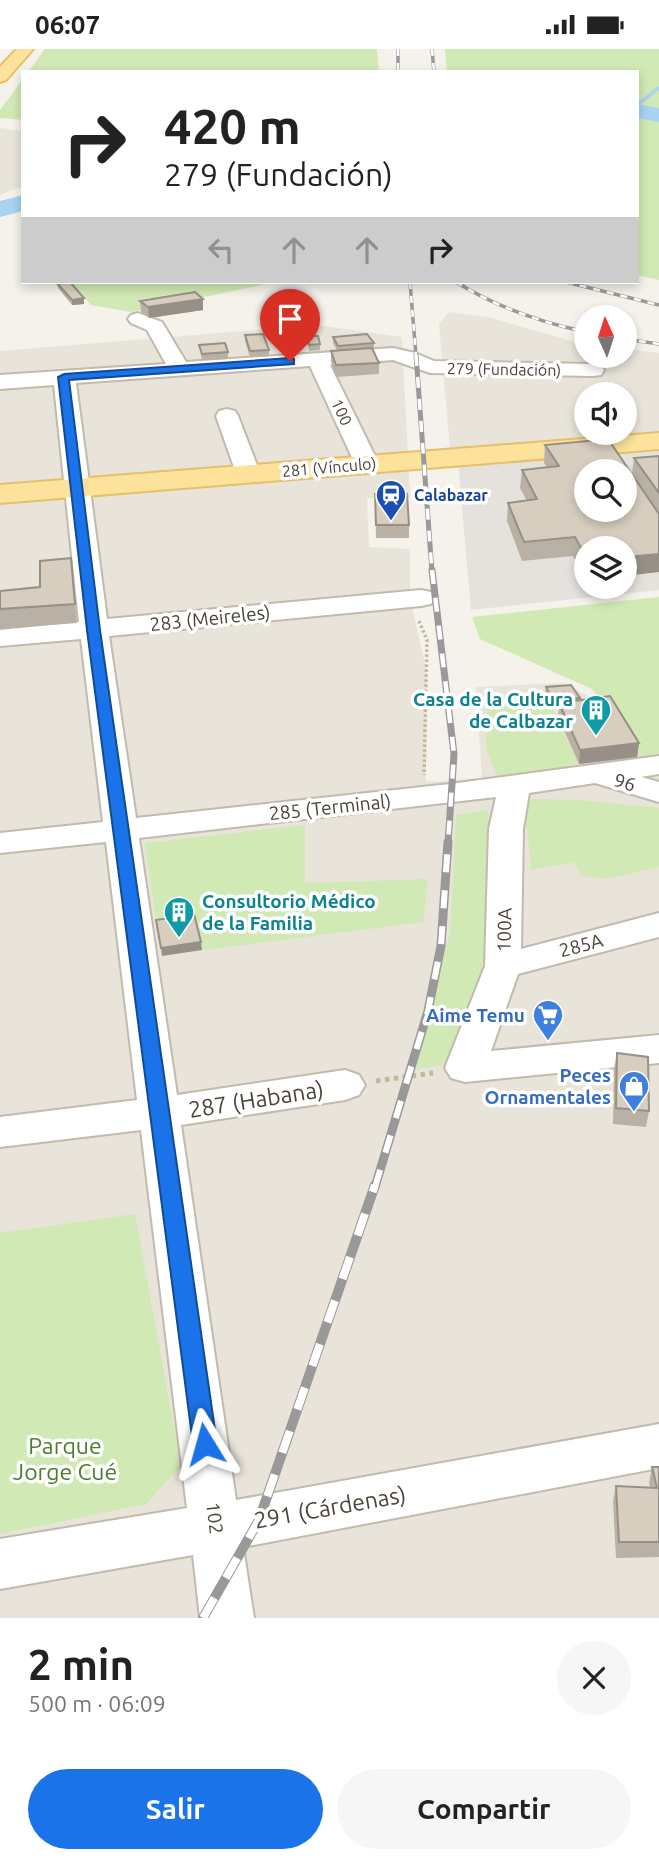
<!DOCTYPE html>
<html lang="es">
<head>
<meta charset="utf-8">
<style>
  :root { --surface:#fff; --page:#f6f6f6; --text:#222; --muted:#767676; --accent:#1a73e8 }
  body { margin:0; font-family:Ubuntu,sans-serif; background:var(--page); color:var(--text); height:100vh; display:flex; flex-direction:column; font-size:26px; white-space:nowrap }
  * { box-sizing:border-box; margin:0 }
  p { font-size:23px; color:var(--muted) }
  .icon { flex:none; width:38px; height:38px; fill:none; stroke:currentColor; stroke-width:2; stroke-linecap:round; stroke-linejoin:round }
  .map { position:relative; height:1569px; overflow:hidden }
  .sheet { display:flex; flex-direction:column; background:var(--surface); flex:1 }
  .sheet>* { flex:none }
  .hud { position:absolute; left:21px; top:21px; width:618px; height:214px; border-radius:0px; box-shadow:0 4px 10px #0003; background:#fff; color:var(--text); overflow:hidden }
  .needle { width:46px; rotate:357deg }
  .fabs { position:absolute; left:574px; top:256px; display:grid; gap:14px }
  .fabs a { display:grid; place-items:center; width:63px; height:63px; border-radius:50%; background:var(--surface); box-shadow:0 4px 10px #0003; font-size:35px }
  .pin { position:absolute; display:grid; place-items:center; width:60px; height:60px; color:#fff; margin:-72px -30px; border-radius:50% 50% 50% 0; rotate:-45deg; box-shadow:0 0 7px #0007 }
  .pin .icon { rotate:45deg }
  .me { position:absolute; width:77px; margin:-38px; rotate:352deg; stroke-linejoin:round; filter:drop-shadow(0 0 5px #0008) }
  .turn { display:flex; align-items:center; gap:24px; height:147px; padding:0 28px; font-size:32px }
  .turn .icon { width:91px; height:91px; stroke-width:2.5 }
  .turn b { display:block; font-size:49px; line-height:60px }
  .lanes { display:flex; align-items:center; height:66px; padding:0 28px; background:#0003; justify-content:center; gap:35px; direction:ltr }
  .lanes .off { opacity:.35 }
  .round { display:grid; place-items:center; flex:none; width:74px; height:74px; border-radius:37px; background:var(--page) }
  .summary { display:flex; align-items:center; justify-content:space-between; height:119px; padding:0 28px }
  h1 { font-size:42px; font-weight:700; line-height:52px }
  .primary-button { display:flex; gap:14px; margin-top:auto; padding:14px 28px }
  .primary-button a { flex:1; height:80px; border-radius:42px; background:var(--accent); color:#fff; font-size:28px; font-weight:700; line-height:80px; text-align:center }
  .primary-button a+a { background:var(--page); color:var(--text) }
  .status { display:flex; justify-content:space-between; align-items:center; height:49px; padding:0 35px; background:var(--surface); direction:ltr }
  .status svg { height:19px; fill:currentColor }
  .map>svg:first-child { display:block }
  .residential { fill:#e9e4d9; fill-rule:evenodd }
  .industrial { fill:#e5e1dc; fill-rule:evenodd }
  .green { fill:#d1e9b4 }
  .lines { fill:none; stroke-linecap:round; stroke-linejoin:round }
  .stream { stroke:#a8d3f1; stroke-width:3.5 }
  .river { fill:#a8d3f1; fill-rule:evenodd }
  .minor-casing { stroke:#c1baad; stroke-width:4 }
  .major-casing { stroke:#e4c06a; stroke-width:4 }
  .path-far1 { stroke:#c3b69e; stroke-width:3.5; stroke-dasharray:2.5 2.5; stroke-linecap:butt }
  .path { stroke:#c3b69e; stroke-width:5; stroke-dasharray:4.5 4.5; stroke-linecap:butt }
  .minor { fill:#fff; fill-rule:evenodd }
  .major { fill:#fde29c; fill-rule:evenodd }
  .rail-far4-casing { stroke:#999; stroke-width:3.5 }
  .rail-far3-casing { stroke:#999; stroke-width:5 }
  .rail-far2-casing { stroke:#999; stroke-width:7 }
  .rail-far1-casing { stroke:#999; stroke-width:9 }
  .rail-casing { stroke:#999; stroke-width:10 }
  .rail-far4 { stroke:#fff; stroke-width:2.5; stroke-dasharray:7; stroke-linecap:butt }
  .rail-far3 { stroke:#fff; stroke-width:3.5; stroke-dasharray:11; stroke-linecap:butt }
  .rail-far2 { stroke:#fff; stroke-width:4.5; stroke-dasharray:14; stroke-linecap:butt }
  .rail-far1 { stroke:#fff; stroke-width:6; stroke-dasharray:18; stroke-linecap:butt }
  .rail { stroke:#fff; stroke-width:8; stroke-dasharray:23; stroke-linecap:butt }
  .wall { fill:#b9b1a5 }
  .shaded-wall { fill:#969086 }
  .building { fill:#d7cec0; stroke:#969086; stroke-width:2; fill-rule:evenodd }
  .route { fill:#1a73e8; stroke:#114b97; stroke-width:2 }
  .labels { text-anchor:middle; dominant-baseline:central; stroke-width:7; stroke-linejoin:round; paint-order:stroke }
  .far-street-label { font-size:16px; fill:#4a4338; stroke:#fff }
  .far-transit-label { font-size:16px; font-weight:bold; fill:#164399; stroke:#fff; text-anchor:start }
  .street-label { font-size:19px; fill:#4a4338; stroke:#fff }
  .culture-label { font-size:19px; font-weight:bold; fill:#0d838f; stroke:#fff; text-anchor:end }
  .shop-label { font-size:19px; font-weight:bold; fill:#366cbe; stroke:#fff; text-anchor:end }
  .near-street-label { font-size:23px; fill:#4a4338; stroke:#fff }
  .near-park-label { font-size:23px; fill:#497c2b; stroke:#fff }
</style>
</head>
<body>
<div class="status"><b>06:07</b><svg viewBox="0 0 49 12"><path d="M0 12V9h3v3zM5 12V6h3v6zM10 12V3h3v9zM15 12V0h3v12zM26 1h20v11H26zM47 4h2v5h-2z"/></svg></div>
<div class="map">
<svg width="659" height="1569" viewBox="0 0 659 1569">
  <rect width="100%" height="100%" fill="#f5f2eb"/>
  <!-- residential -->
  <path class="residential" d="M0 79 23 82V137L0 146Z
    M449 263 488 268 586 296V306H625V300L659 304V385L450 399 439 275ZM586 345H625V383H586Z
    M318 276 402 288 410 449H367L369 498 410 500V549L427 624 426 733 482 729 476 638 561 634 612 658 655 722H659V1569H0V302Z"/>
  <!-- industrial -->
  <path class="industrial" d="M659 400V541L471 561 458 412ZM586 422H625V460H586ZM586 499H625V537H586Z"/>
  <!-- green -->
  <path class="green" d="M45 0H377L379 23H28Z
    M445 0H659V231L637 226V23H447Z
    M23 30V71L0 69V61Z
    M71 233H276L131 263 91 256Z
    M659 548V705L637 708 609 661 592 640 480 590 472 568Z
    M545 645 579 715 499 731 486 699 488 651Z
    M535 750 581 751 659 759V818L607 830 582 827 573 813 531 821 527 779 519 752Z
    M487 761 495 791 485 920 451 1015 416 1020 450 883 456 766Z
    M305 776V834L428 830 423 873 202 901 194 873 157 879 145 794Z
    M135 1165 181 1416 146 1455 0 1485V1184Z"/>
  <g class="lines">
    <!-- stream -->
    <path class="stream" d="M637 56 659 39"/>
    <!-- river -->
    <path class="river" d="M637 55 659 59V73L637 69Z
      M23 146V162L0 168V152Z"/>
    <!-- minor casing -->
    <g class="minor-casing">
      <path id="minor" d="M138 264 162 273 186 313 393 299 415 304 434 312 593 315 601 316 604 321 601 326 593 327 430 324 393 311 330 316 379 415 375 420H359L355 415 310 317 76 334 107 570 421 541 431 543 435 549 431 555 421 557 109 587 136 769 450 735 659 707V725L641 728 659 733V753L595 734 529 744 523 780 521 900 659 864V888L518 925 491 1002 659 986V1014L465 1033 451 1029 445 1019 485 917 489 780 496 748 139 789 177 1046 345 1021 359 1026 365 1036 359 1046 345 1051 181 1076 236 1451 659 1375V1419L243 1498 254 1569H200L193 1506 0 1540V1490L187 1459 141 1081 0 1098V1068L137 1051 106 793 0 804V784L103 773 81 590 0 597V581L79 573 54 336 0 340V326L166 315 147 281 131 274 128 270 131 266Z
        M227 360 235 362 238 367 260 424 257 429 248 431 239 429 236 424 216 367 219 362Z"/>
    </g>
    <!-- major casing -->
    <g class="major-casing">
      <path id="major" d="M17 0H33L6 31 0 33V18Z
        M659 384V400L0 454V436Z"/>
    </g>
    <!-- path-far1 -->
    <path class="path-far1" d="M419 572 427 591 424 726"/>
    <!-- path -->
    <path class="path" d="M376 1032 433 1024"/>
    <!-- minor -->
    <use href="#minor" class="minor"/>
    <!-- major -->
    <use href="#major" class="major"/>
    <!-- rail-far4 casing -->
    <g class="rail-far4-casing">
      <path id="rail-far4" d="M398 0V23
        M432 0 434 23
        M410 233 416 307
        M456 233C496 258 540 273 586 283
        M566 233 659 256
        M625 290 659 295"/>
    </g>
    <!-- rail-far3 casing -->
    <g class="rail-far3-casing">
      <path id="rail-far3" d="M416 306 432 523"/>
    </g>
    <!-- rail-far2 casing -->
    <g class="rail-far2-casing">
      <path id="rail-far2" d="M432 521 454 705 448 795"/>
    </g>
    <!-- rail-far1 casing -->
    <g class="rail-far1-casing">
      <path id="rail-far1" d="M375 1138 428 962 441 897 448 793"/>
    </g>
    <!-- rail casing -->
    <g class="rail-casing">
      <path id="rail" d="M203 1569 259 1471 375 1136"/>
    </g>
    <!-- rail-far4 -->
    <use href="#rail-far4" class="rail-far4"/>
    <!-- rail-far3 -->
    <use href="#rail-far3" class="rail-far3"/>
    <!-- rail-far2 -->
    <use href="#rail-far2" class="rail-far2"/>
    <!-- rail-far1 -->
    <use href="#rail-far1" class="rail-far1"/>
    <!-- rail -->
    <use href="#rail" class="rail"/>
  </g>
  <!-- wall -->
  <path class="wall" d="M57 234 84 255 72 256 58 239Z
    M203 250V261L149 269 141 263 140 252Z
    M245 286 269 301V307L250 308 245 292Z
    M307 287 320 295V301L309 302Z
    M333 288 374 294V300H373L379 314V325L336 328 331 313V302L337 301 333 294Z
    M199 296 228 303V310L202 311Z
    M545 396 632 425 634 409 659 407V523L586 499V531L573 507 522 512 507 472 508 454 527 452 520 439 522 421 547 418 544 414Z
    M375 445 409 476V489H376Z
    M71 509 77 574 0 580V542L40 538Z
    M546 638 580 649 579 651 639 694 637 708 579 715 558 668 559 658 552 659 545 645Z
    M617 1004 649 1062 646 1078 613 1075 614 1020Z
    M652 1418H659V1508L616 1509 613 1452 616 1437 650 1438 649 1434Z"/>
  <!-- shaded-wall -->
  <path class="shaded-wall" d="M84 249V255L72 256V251Z
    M203 250V261L149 269 148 258Z
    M659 505V523L625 527V508Z
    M639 694 637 708 579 715 580 701Z
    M201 893 202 901 162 907 161 899Z"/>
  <!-- building -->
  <path class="building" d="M61 233H70L84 249 72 251 57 234Z
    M195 243 203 250 148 258 140 252Z
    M263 285 269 301 250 302 245 286Z
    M367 285 374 294 338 297 333 288Z
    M307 287H318L320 295 309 296Z
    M225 294 228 303 202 305 199 296Z
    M372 299 379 314 336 316 331 302Z
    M608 390 659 465V505L625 508V499H586V508L575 488 524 493 508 454 537 450 522 421 559 417 545 396ZM586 422H625V460H586Z
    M659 407V444L634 409Z
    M375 445H407L409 476H376Z
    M71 509 75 555 0 560V542L40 538V512Z
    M571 636 580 649 553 652 546 638Z
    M610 647 639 694 580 701 559 654Z
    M194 865 201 893 161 899 156 871Z
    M617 1004 648 1008 649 1062 616 1059Z
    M652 1418H659V1493H619L616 1437 657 1439Z"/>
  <!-- route -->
  <path class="route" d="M290 309 294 310V315L69 331 100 581 217 1395 213 1403 205 1406 197 1403 193 1395 87 581 58 328 64 325Z"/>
  <!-- icons -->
  <defs>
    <g id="station-pin" transform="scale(1.575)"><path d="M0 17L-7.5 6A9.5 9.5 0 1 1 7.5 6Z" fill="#1a4fb4" stroke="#fff"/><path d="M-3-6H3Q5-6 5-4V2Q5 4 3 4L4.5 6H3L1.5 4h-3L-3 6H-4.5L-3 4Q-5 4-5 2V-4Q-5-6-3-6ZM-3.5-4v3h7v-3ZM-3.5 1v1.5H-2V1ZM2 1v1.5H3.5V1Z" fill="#fff"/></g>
    <g id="building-pin" transform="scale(1.575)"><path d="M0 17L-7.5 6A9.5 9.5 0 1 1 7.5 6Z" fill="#0f9aa8" stroke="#fff"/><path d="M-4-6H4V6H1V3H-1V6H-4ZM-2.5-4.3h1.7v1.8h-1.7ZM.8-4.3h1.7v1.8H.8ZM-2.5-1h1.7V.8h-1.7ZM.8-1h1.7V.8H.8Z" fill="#fff"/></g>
    <g id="supermarket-pin" transform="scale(1.575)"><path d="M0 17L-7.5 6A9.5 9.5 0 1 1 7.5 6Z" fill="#3f7fe0" stroke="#fff"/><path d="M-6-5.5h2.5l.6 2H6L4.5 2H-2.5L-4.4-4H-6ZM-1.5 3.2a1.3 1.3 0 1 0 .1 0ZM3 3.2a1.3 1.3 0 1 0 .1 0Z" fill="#fff"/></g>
    <g id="shop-pin" transform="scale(1.575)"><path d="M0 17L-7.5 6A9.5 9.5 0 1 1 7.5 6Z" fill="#3f7fe0" stroke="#fff"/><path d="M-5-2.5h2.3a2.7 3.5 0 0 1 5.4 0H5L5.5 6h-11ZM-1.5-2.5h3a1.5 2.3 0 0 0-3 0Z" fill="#fff"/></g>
  </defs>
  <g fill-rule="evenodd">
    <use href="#station-pin" x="391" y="446"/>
    <use href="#building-pin" x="596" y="661"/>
    <use href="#building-pin" x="179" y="863"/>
    <use href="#supermarket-pin" x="548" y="966"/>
    <use href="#shop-pin" x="634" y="1037"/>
  </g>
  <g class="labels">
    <!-- far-street labels -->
    <g class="far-street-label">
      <text transform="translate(504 320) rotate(1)">279 (Fundación)</text>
      <text transform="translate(342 363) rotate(65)">100</text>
      <text transform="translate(329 418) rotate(-5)">281 (Vínculo)</text>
    </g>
    <!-- far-transit labels -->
    <g class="far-transit-label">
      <text x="414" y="446">Calabazar</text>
    </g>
    <!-- street labels -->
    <g class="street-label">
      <text transform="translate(210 569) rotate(-6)">283 (Meireles)</text>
      <text transform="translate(625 733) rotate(16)">96</text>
      <text transform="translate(330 758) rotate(-6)">285 (Terminal)</text>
      <text transform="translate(504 881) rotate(-89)">100A</text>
      <text transform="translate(581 896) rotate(-15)">285A</text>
      <text transform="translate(215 1469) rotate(83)">102</text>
    </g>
    <!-- culture labels -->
    <g class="culture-label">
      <text x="573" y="650">Casa de la Cultura<tspan x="573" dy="22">de Calbazar</tspan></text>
      <text x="202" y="852" text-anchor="start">Consultorio Médico<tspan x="202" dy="22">de la Familia</tspan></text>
    </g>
    <!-- shop labels -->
    <g class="shop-label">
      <text x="525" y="966">Aime Temu</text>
      <text x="611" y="1026">Peces<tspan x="611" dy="22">Ornamentales</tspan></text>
    </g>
    <!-- near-street labels -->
    <g class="near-street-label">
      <text transform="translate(256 1050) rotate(-9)">287 (Habana)</text>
      <text transform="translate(330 1458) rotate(-10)">291 (Cárdenas)</text>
    </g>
    <!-- near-park labels -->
    <g class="near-park-label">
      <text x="65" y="1396">Parque<tspan x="65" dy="26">Jorge Cué</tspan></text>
    </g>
  </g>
</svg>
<div class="fabs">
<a><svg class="needle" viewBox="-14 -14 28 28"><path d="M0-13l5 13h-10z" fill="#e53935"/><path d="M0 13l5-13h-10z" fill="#767676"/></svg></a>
<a><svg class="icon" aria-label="sound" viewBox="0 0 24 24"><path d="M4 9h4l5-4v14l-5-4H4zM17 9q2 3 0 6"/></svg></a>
<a><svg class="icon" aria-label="search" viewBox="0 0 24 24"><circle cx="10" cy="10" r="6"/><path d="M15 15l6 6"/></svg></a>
<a><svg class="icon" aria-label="layers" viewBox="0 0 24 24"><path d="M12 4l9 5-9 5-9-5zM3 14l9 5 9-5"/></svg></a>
</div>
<div class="pin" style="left:290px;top:312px;background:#d93025"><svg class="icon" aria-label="arrive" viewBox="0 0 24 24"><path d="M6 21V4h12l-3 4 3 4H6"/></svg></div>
<svg class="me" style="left:205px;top:1395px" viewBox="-20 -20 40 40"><path d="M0-17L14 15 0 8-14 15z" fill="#1a73e8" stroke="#fff" stroke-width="4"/></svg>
<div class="hud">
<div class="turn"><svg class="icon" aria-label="right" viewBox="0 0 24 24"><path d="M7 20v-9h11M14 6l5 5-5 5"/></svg><div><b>420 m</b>279 (Fundación)</div></div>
<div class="lanes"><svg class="icon off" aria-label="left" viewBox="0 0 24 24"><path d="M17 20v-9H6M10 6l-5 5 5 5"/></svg><svg class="icon off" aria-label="ahead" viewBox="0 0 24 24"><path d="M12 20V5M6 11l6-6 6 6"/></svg><svg class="icon off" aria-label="ahead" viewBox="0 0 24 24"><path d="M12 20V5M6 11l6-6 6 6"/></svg><svg class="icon" aria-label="right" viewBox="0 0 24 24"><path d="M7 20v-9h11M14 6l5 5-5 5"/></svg></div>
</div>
</div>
<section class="sheet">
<div class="summary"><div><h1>2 min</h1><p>500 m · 06:09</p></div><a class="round"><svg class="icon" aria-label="close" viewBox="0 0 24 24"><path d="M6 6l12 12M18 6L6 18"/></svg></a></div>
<div class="primary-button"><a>Salir</a><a>Compartir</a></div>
</section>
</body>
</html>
